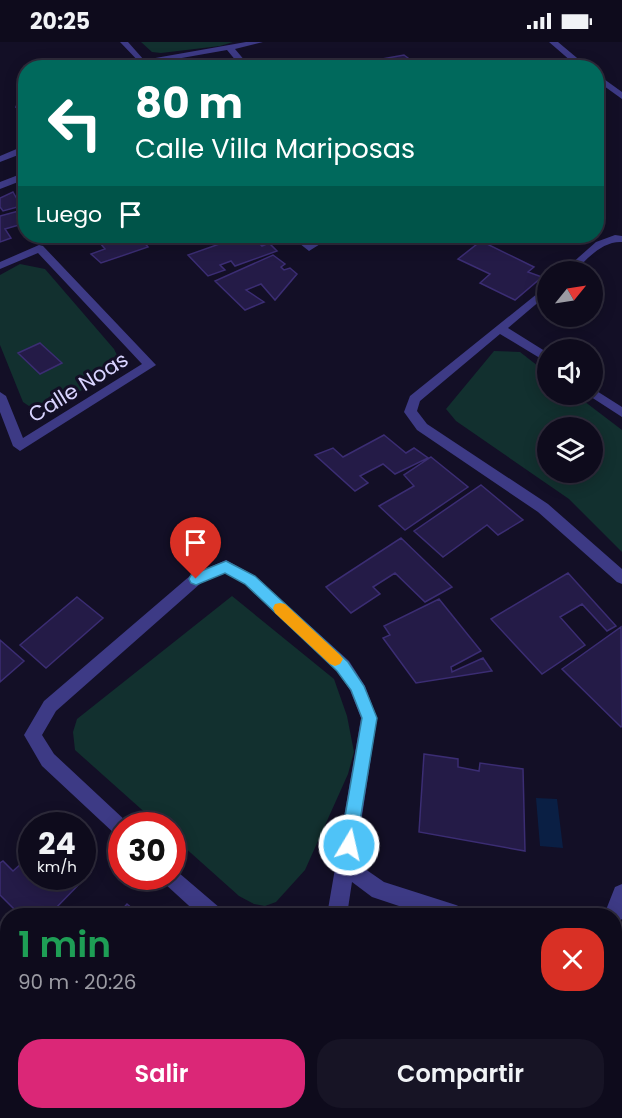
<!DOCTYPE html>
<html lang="es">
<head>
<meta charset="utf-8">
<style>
  :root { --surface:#0e0b1c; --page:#171425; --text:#f1f3f6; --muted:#9b9ba3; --line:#2e2b3b; --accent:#db2777 }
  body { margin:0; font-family:Poppins,sans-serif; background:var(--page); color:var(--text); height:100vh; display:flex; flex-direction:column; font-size:22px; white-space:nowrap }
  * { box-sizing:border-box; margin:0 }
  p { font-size:20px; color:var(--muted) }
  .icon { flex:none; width:33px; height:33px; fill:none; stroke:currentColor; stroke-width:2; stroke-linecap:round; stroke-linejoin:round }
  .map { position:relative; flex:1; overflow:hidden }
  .details { position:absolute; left:0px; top:866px; width:622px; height:212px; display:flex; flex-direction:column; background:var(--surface); border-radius:24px 24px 0 0; box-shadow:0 3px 15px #0003,0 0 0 2px var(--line) }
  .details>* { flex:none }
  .banner { position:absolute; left:18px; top:18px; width:586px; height:183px; border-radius:24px; box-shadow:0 3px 15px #0003,0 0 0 2px var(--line); background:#00695c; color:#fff; overflow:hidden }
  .needle { width:39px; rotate:60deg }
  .tools { position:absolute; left:537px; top:219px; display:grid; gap:12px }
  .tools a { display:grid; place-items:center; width:66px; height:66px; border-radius:50%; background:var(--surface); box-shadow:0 3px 15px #0003,0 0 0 2px var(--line); font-size:30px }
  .speed { position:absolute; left:18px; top:770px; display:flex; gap:12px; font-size:30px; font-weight:700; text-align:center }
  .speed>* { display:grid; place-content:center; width:78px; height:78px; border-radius:50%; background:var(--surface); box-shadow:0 3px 15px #0003,0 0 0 2px var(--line); line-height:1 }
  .speed small { font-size:15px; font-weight:400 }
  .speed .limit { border:9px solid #d22; background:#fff; color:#111 }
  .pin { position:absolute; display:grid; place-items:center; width:51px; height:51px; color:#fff; margin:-62px -26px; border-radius:50% 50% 50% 0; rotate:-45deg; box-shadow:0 0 6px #0007 }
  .pin .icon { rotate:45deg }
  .me { position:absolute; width:66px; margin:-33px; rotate:9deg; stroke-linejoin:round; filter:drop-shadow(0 0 4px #0008) }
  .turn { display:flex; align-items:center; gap:21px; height:126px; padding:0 18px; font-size:27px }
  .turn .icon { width:78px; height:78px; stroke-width:2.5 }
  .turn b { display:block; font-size:42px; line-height:51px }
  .then { display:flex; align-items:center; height:57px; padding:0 18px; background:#0003; gap:12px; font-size:22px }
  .round { display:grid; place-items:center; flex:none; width:63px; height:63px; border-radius:24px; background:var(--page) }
  .headline { display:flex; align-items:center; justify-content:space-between; height:102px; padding:0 18px }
  h1 { font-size:36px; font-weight:600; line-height:45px; color:#1e9e55 }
  .button { display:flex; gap:12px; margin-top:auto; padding:12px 18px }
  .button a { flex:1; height:69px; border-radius:24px; background:var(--accent); color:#fff; font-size:24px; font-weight:600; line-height:69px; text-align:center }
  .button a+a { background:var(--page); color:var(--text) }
  .status { display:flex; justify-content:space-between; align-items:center; height:42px; padding:0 30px; background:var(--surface); direction:ltr }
  .status svg { height:16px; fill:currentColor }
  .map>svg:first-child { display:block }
  .green { fill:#12302f; fill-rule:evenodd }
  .water { fill:#0a1f44 }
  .building { fill:#241b47; stroke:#3b2d73; stroke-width:1.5 }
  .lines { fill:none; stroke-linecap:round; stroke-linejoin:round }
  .minor { fill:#3d3a85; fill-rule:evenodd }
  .route { fill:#4fc3f7; stroke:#337fa1; stroke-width:1.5 }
  .slow { fill:#f59e0b }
  .labels { text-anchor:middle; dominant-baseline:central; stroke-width:6; stroke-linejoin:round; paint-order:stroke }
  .street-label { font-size:21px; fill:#d9d4ff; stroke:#130f26 }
</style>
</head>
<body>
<div class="status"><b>20:25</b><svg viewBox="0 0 49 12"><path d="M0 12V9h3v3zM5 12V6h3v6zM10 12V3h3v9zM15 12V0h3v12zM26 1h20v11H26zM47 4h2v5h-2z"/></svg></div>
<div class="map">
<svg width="622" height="1076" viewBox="0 0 622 1076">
  <rect width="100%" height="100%" fill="#130f26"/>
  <!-- green -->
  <path class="green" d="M141 0H233L220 4 161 11 152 10Z
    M20 222 45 227 114 307 117 313 116 323 107 333 57 363 43 368 32 366 23 360 0 303V233Z
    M494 309 520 310 547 331 548 352 576 353 622 388V510L569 457 456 379 446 367ZM548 386H592V430H548Z
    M232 554 334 637 347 674 354 710 348 732 305 828 276 860 265 864 254 862 239 854 173 795 172 783H159L75 708 73 690 77 677Z"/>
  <!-- water -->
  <path class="water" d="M536 756 557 757 563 806 540 804Z"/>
  <!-- building -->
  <path class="building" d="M404 13 416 22 408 25 402 21 394 23 391 21 378 24 371 19Z
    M23 48H26V65H16Z
    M13 150 21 164 3 169 0 165V156Z
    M26 167V181L5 187 11 196 0 200V174Z
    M101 194H133L137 198 141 197 148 205 101 221 91 212 105 207 96 196Z
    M208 194H234L215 201Z
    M242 194H269L272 196 259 201 262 204 269 201 277 209 235 224 231 219 220 223 225 228 208 234 188 213Z
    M481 199 534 225 528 230 542 235 515 258 480 241 490 232 458 217Z
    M273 213 285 222 281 225 284 228 290 226 297 232 275 258 261 242 246 248 264 260 245 268 215 239Z
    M40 301 62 321 40 332 18 311Z
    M384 393 406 411 414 406 428 416 395 432 383 422 360 434 368 441 355 449 315 413 333 406 343 415Z
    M431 415 468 445 405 488 379 464 414 444 404 433Z
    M481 443 523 478 498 493 487 483 443 515 414 489Z
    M401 496 452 545 425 560 395 531 373 545 380 552 351 571 326 545Z
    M568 531 616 584 607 589 582 562 560 575 585 603 542 632 491 577Z
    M77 555 103 576 46 626 20 603Z
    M439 557 481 609 451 625 452 630 483 616 492 629 416 641 383 596 390 593 384 584Z
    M621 585 622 684 621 685 562 627Z
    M0 598 24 619 0 640Z
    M424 712 458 717V725L479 729 480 721 523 727 525 809 419 790Z
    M32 812V834H82V822L91 830 49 873H12L16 869 0 853V821L3 819 13 829Z
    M127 862 140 873H117Z
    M8 878V935L5 938 0 933V886Z
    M0 997 8 1007V1036L0 1044Z
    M8 1054V1070H118L123 1075 0 1076V1063Z
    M405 1070H477V1076H405Z"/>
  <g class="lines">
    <!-- minor -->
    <path class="minor" d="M120 0H128L144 18 246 0H263L235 7 251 26H242L227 8 142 23Z
      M549 0H558L589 26H579Z
      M597 32 622 50V57L597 39Z
      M26 103V110L0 120V114Z
      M26 130V137L0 147V140Z
      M615 193 622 194V200C602 199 587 217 574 230H562L596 200Z
      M290 194H301L310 201 322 194H333L309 209Z
      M39 203 43 204 156 323 20 409 13 404 0 370V350L6 354 23 396 142 322 38 211 0 227V220Z
      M548 243V252L508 286 548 311V321L500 292 420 359 417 369 427 382 548 462 622 527V542L617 540 538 470 417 388 404 370 410 354Z
      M592 346 622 365V375L588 353 592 352Z
      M226 518 255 534 349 619 365 644 377 676 355 820 384 840 456 863 463 866 466 873H426L372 855 352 840 347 873H327L361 676 350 648 337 629 245 542 225 531 201 541 56 669 42 693 54 712 128 781 129 783H122V796L116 793 42 724 24 693 44 659 191 533Z
      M172 825 220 866 223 873H199L164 841 162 834H172Z
      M622 842V877L615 882V873H604L615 845Z
      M615 913 622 916V972L615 969Z
      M622 1012V1034L615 1036V1014Z
      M306 1070H328V1076H306Z
      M544 1070H566L568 1076H546Z"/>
  </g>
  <!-- route -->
  <path class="route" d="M226 519 255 534 348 620 364 644 377 676 355 809 349 811 343 809 340 803 362 676 351 648 337 629 245 542 225 531 196 543 191 541 189 537 191 533Z"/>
  <!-- slow -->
  <path class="slow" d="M280 561 285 562 340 613 343 617 340 622 335 624 330 622 275 571 273 566 275 562Z"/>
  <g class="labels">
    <!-- street labels -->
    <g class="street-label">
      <text transform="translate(78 345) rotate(-32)">Calle Noas</text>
    </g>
  </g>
</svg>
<div class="tools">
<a><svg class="needle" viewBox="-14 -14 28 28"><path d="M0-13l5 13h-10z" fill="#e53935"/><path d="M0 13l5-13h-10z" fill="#9b9ba3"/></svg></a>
<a><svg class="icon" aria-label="sound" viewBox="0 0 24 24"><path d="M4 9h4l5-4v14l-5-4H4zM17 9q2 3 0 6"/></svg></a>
<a><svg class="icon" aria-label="layers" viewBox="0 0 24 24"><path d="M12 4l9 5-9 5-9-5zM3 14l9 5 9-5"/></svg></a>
</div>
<div class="speed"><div>24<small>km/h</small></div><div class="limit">30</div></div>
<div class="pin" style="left:196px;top:537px;background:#d93025"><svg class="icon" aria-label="arrive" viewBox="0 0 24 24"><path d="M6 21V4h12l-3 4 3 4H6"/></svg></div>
<svg class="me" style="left:349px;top:803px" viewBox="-20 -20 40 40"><circle r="17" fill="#4fc3f7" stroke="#fff" stroke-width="3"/><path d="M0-11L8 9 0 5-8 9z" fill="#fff"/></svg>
<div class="banner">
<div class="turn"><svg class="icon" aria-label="left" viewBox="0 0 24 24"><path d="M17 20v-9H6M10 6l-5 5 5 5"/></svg><div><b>80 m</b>Calle Villa Mariposas</div></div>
<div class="then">Luego<svg class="icon" aria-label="arrive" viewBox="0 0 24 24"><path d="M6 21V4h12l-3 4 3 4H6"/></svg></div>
</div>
<section class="details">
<div class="headline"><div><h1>1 min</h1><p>90 m · 20:26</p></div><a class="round" style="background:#d93025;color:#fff"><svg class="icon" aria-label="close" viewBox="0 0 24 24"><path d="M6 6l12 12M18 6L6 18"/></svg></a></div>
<div class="button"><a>Salir</a><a>Compartir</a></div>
</section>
</div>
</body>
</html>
